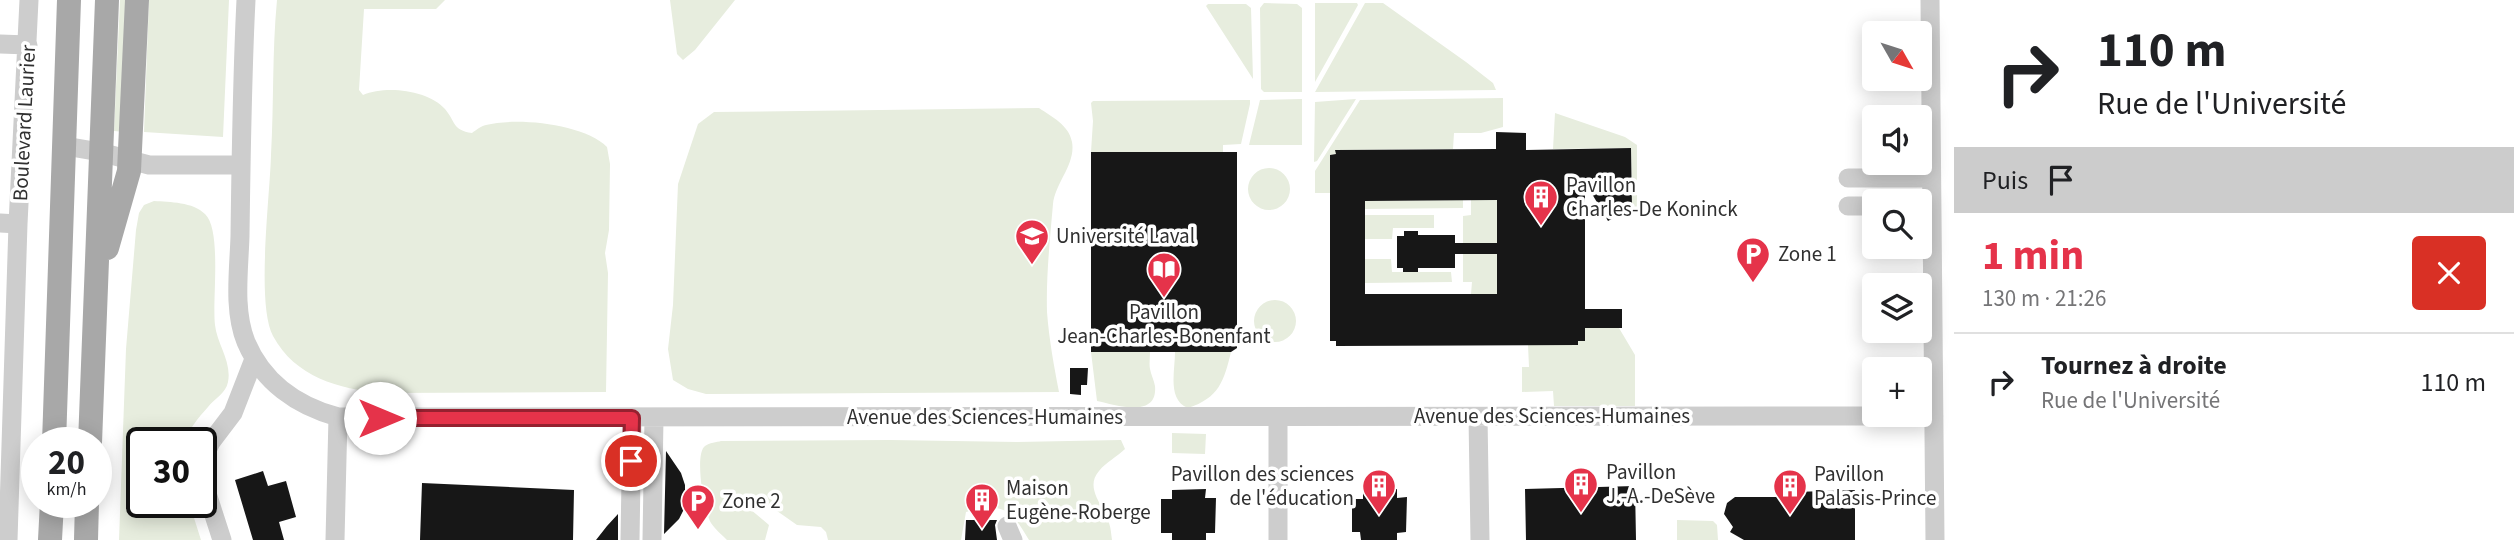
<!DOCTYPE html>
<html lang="fr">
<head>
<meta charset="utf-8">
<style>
  :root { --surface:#fff; --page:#f6f6f6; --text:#202124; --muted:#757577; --line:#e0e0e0; --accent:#e5334a }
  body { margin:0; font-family:"Source Sans 3",sans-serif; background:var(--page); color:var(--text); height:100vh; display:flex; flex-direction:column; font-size:26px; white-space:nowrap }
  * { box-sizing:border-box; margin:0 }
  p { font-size:23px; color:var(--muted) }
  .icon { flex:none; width:38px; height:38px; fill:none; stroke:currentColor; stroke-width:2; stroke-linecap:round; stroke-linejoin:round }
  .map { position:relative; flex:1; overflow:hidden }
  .sheet { display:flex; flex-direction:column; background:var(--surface); width:560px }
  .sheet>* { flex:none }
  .top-card { background:#fff; color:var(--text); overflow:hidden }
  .needle { width:46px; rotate:129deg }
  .buttons { position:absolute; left:1862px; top:21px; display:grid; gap:14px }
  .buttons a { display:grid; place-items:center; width:70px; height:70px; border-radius:7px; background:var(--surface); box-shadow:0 4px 18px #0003; font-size:35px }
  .speed { position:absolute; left:21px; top:427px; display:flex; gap:14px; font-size:35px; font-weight:700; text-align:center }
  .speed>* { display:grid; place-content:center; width:91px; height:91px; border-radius:50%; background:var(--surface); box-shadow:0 4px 18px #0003; line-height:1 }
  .speed small { font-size:18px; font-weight:400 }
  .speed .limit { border:4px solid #111; border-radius:10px; background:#fff; color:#111 }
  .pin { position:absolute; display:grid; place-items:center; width:60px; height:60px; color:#fff; margin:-30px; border:4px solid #fff; border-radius:50%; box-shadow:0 2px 7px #0007 }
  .me { position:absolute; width:77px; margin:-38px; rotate:90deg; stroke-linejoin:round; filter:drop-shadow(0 0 5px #0008) }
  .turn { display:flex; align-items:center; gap:24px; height:147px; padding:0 28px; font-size:32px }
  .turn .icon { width:91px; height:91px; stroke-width:2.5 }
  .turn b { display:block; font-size:49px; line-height:60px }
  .then { display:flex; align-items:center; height:66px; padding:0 28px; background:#0003; gap:14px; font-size:26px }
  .round { display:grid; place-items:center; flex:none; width:74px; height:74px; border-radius:7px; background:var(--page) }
  .overview { display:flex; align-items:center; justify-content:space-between; height:119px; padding:0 28px }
  h1 { font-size:42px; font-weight:700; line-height:52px; color:var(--accent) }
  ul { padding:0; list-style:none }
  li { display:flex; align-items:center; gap:21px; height:98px; padding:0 28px; border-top:2px solid var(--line) }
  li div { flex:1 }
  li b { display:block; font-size:26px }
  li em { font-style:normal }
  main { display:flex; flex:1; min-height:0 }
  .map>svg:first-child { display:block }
  .green { fill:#e7edde }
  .building { fill:#171717; fill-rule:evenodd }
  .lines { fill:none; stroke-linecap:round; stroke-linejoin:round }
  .minor { stroke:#cdcdcd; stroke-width:19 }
  .major { stroke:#a8a8a8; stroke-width:24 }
  .route-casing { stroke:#952130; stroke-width:18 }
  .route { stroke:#e5334a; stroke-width:12 }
  .labels { text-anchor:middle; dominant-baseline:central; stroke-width:7; stroke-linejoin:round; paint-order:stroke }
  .street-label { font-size:21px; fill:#303030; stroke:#fff }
  .poi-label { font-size:21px; fill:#303030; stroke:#fff; text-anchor:start }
</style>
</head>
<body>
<main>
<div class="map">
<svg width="1954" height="540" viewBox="0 0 1954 540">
  <rect width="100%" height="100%" fill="#fff"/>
  <!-- green -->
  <path class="green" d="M120 0H130L125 132 114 131Z
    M149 0H229L223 137 144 132Z
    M277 0H445L436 9H364L359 90 363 95C386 85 428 90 445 109 456 122 452 130 472 133 476 130 481 126 486 125 517 117 584 124 607 147L610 164 609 230 605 253 608 273 606 392 382 393C339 389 295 377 273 336 256 304 270 196 271 155 274 103 272 52 277 0Z
    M670 0H735L695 50 683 60 677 54Z
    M1264 3 1297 4 1302 8V92H1264L1261 89 1260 8Z
    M1357 3 1358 5 1315 82V3Z
    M1365 3H1383L1466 62 1493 83 1496 90 1315 92Z
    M1208 4H1246L1251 8 1253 79 1206 6Z
    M1503 98V127L1481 133H1454L1453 149 1336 150V154L1330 155V193H1315V171L1360 100Z
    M1302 99V145H1249L1260 100Z
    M1356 99 1317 161 1314 162 1315 102Z
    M1247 100H1250V104L1241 144 1223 145V152H1091L1093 121 1091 103 1093 101Z
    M1039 108C1052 117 1069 125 1072 142 1076 164 1055 183 1053 204 1050 239 1046 276 1047 312 1049 339 1054 366 1059 392L706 394 688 389 673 380 668 349 673 305 678 184 698 124 714 112Z
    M1555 113 1625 137 1637 145V214L1632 208 1631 148 1553 149Z
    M1248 189a21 21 0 1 1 42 0a21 21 0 1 1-42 0Z
    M1463 200V208L1365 209V201Z
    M1471 200H1497V243H1463V216L1471 215Z
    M154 201C170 202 193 202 205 214 222 230 212 300 215 325 217 344 232 362 228 382 226 393 214 399 208 407 198 418 189 429 184 443H142V502H189L201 540H119L126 349 136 230 139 213 144 205Z
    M1365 215H1434V228H1393L1392 239H1365Z
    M1463 254H1497V294H1471L1472 282H1463Z
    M1365 259H1391L1392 272H1451L1452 282 1365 283Z
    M1254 321a21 21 0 1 1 42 0a21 21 0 1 1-42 0Z
    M1585 328H1619L1635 355V406H1554L1553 391 1522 392V367H1529L1528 345H1578V341H1585Z
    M1091 352H1150C1150 358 1149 364 1150 369 1151 375 1154 380 1155 386 1158 419 1116 405 1097 401Z
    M1175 352H1231C1224 381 1219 398 1188 408 1167 400 1175 371 1175 352Z
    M1172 433 1206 434 1205 454 1172 453Z
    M890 440 1017 442 1121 440 1125 449C1117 457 1106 462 1099 471 1084 488 1104 506 1109 523 1111 528 1111 534 1112 540H1029C1011 509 1003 502 966 512L961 540H828L826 532 821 527 797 525 760 499 750 509 769 525 765 540H727C722 535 715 529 711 523 704 512 694 454 705 446 709 443 717 442 721 441Z
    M1677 520 1713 521 1717 525 1718 540H1677Z"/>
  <!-- building -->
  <path class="building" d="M1496 132 1526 133V150L1631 148 1632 208 1608 221 1585 182V309H1622V328H1585V341H1578V345L1336 346V341H1330V155L1336 154 1335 150 1496 149ZM1497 200V243H1455V235H1418V231H1404V236H1397V268H1403V272H1418V268H1455V254H1497V294H1365V201Z
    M1091 152H1237V348L1231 352H1091Z
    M1070 368H1088L1087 385H1081V395L1070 394Z
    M666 451 681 473 685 485V507L679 519 664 534Z
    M263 471 268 486 286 481 296 517 279 522 284 540H253L235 480Z
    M422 483 574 490 573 540H420Z
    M1635 486 1636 540H1526L1525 489Z
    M1206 489 1205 498H1216L1215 533H1206V540H1172V533H1161V499H1172V490Z
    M1363 489H1397V498L1407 497 1406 532 1397 533V540H1361L1360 532H1352V499H1363Z
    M1855 490V540H1744L1730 532 1733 527 1724 514 1727 503 1735 497H1795V492Z
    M618 514V540H596L607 526Z
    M966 520H997L995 525 997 540H965Z"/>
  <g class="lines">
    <!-- minor -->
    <path class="minor" d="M246 0C242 79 241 157 240 236 239 270 233 310 246 342 263 382 297 406 338 417L1934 416
      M1930 0 1935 540
      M0 44 28 45
      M65 146 100 152 149 165H241
      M1848 178H1931
      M1848 206H1874
      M0 223 18 224
      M1478 417 1480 540
      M1007 526 1013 540
      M8 540 18 224 29 0
      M222 540 202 478V461L211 442 233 413 254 359
      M335 540 338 417
      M630 540 632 418
      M652 540 654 418
      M1278 540V417"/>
    <!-- major -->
    <path class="major" d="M107 248 129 171 137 0
      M54 443 69 0
      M90 443 107 0
      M50 540 52 502
      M86 540 87 502"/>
  </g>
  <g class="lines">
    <!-- route casing -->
    <g class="route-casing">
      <path id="route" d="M380 418H632L631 461"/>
    </g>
    <!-- route -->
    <use href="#route" class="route"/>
  </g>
  <!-- icons -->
  <defs>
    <g id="building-pin" transform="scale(1.75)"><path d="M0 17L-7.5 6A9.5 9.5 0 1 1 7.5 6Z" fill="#e5334a" stroke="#fff"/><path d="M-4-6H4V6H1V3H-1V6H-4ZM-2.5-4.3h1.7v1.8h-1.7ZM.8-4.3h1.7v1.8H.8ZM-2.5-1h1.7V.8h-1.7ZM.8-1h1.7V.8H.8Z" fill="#fff"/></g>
    <g id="university-pin" transform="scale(1.75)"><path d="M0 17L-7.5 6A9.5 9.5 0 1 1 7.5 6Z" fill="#e5334a" stroke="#fff"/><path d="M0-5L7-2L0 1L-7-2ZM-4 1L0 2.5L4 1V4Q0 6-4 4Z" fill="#fff"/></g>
    <g id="parking-pin" transform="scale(1.75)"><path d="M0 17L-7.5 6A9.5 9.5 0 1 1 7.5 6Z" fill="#e5334a" stroke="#fff"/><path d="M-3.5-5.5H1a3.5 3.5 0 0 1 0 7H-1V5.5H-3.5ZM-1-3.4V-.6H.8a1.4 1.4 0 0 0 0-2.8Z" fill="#fff"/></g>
    <g id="library-pin" transform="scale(1.75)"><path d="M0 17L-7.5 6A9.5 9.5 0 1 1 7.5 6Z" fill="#e5334a" stroke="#fff"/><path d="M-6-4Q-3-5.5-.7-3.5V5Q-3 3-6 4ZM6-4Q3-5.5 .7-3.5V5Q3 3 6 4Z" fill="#fff"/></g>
  </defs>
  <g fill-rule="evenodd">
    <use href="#building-pin" x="1541" y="197"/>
    <use href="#university-pin" x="1032" y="236"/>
    <use href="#parking-pin" x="1753" y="254"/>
    <use href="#library-pin" x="1164" y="269"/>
    <use href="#building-pin" x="1581" y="484"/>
    <use href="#building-pin" x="1379" y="486"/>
    <use href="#building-pin" x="1790" y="486"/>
    <use href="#building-pin" x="982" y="500"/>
    <use href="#parking-pin" x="698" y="501"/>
  </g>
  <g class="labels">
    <!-- street labels -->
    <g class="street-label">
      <text transform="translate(24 123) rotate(-87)">Boulevard Laurier</text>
      <text x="1552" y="416">Avenue des Sciences-Humaines</text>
      <text x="985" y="417">Avenue des Sciences-Humaines</text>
    </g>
    <!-- poi labels -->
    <g class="poi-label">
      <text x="1566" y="185">Pavillon<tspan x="1566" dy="24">Charles-De Koninck</tspan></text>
      <text x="1056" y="236">Université Laval</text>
      <text x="1778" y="254">Zone 1</text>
      <text x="1164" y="312" text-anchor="middle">Pavillon<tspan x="1164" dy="24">Jean-Charles-Bonenfant</tspan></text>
      <text x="1606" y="472">Pavillon<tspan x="1606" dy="24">J.-A.-DeSève</tspan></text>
      <text x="1354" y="474" text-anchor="end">Pavillon des sciences<tspan x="1354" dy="24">de l'éducation</tspan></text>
      <text x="1814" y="474">Pavillon<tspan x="1814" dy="24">Palasis-Prince</tspan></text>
      <text x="1006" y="488">Maison<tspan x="1006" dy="24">Eugène-Roberge</tspan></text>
      <text x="722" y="501">Zone 2</text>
    </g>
  </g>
</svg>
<div class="buttons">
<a><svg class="needle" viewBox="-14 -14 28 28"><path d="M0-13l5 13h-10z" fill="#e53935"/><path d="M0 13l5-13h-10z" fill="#757577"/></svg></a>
<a><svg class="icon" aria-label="sound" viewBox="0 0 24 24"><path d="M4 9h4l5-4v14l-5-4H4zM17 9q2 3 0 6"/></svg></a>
<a><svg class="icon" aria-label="search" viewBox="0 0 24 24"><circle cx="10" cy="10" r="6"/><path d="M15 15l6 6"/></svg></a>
<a><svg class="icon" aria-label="layers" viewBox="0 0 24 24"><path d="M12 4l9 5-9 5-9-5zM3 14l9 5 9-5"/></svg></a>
<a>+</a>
</div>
<div class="speed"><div>20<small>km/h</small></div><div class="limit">30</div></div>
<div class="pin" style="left:631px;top:461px;background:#d93025"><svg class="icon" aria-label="arrive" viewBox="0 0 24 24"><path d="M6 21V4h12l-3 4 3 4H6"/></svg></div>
<svg class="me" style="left:380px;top:418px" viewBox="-20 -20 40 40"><circle r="19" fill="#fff"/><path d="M0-13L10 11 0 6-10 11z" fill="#e5334a"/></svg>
</div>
<section class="sheet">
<div class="top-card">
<div class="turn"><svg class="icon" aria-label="right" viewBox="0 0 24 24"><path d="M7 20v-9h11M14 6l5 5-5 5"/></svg><div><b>110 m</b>Rue de l'Université</div></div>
<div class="then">Puis<svg class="icon" aria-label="arrive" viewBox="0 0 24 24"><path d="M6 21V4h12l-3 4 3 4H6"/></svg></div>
</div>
<div class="overview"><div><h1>1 min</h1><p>130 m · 21:26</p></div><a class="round" style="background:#d93025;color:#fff"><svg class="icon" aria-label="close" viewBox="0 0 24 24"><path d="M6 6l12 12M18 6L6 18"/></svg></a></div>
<ul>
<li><svg class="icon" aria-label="right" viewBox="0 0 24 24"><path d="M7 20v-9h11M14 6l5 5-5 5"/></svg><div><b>Tournez à droite</b><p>Rue de l'Université</p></div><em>110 m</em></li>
</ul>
</section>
</main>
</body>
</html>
